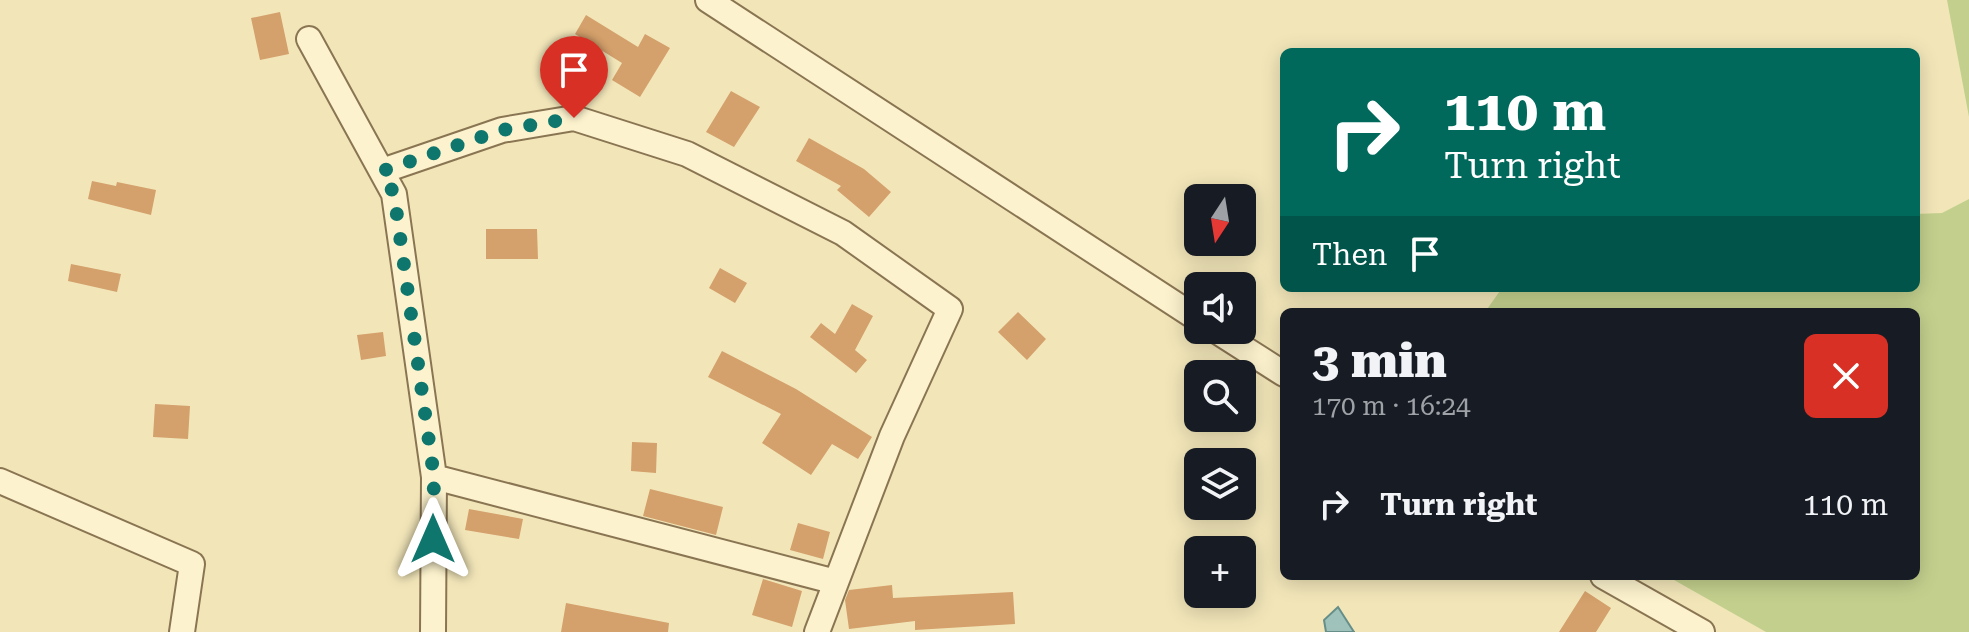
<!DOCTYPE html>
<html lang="en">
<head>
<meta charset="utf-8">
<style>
  :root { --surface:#171b24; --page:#20242c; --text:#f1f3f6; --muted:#9ea1a6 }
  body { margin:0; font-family:"Roboto Serif",serif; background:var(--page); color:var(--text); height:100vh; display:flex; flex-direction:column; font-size:30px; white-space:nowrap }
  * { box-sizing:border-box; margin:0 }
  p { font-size:26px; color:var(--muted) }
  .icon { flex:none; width:44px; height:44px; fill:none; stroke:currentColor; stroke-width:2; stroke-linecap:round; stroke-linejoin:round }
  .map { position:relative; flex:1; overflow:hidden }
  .side { position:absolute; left:1280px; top:308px; width:640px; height:272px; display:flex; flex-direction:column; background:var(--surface); border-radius:12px; box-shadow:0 4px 20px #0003 }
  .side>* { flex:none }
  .top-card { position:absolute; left:1280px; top:48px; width:640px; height:244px; border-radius:12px; box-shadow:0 4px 20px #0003; background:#00695c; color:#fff; overflow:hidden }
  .needle { width:52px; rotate:192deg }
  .buttons { position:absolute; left:1184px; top:184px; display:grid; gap:16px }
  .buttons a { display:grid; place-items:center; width:72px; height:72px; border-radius:12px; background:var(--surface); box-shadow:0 4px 20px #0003; font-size:40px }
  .pin { position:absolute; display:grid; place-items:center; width:68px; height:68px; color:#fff; margin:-82px -34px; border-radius:50% 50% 50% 0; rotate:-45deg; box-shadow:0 0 8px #0007 }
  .pin .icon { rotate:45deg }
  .me { position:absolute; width:88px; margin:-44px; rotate:0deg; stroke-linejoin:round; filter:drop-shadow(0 0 6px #0008) }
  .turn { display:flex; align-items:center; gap:28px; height:168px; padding:0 32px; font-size:36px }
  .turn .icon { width:104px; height:104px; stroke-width:2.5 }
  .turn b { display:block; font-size:56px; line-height:68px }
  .then { display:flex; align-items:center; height:76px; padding:0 32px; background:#0003; gap:16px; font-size:30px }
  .round { display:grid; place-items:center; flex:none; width:84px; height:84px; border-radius:12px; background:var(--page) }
  .overview { display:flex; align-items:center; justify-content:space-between; height:136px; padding:0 32px }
  h1 { font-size:48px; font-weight:800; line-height:60px }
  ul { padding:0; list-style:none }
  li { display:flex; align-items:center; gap:24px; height:120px; padding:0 32px }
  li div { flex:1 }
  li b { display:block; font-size:30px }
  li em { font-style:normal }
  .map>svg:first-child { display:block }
  .green { fill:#c3d08d }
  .water { fill:#9fc2ba; stroke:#668f89; stroke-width:2 }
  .building { fill:#d4a06b }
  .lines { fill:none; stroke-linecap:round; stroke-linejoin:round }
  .minor-casing { stroke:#8a7553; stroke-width:28 }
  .minor { stroke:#fcf2cd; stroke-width:24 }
  .route { stroke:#0f766e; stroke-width:14; stroke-dasharray:0 25.2 }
</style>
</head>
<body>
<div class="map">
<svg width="1969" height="632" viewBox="0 0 1969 632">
  <rect width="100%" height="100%" fill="#f2e6b9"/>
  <!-- green -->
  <path class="green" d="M1947 0H1969V117Z
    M1969 199V632H1766L1667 576H1916V312H1485L1502 288H1916V214L1942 213Z"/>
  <!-- water -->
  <path class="water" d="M1338 607 1354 632H1355H1326L1324 620Z"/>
  <!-- building -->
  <path class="building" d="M280 12 289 54 260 60 251 18Z
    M586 15 638 47 645 34 670 48 640 97 612 80 622 63 575 34Z
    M731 91 760 107 734 147 706 132Z
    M809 138 864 169 891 192 869 217 837 190 841 186 796 161Z
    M92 181 116 186 117 182 156 190 151 215 88 199Z
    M486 229H537L538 259H486Z
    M71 264 121 274 117 292 68 281Z
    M720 268 747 283 735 303 709 288Z
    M852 304 873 316 855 350 867 360 856 373 810 337 821 323 835 334Z
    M1018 312 1046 339 1027 360 998 332Z
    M383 332 386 356 361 360 357 335Z
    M722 351 796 389 872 437 858 459 832 444 811 475 762 443 781 414 708 377Z
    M155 404 190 406 188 439 153 437Z
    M632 442 657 443 656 473 631 471Z
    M650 489 723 507 716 535 643 516Z
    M469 509 523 519 519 539 465 530Z
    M798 523 830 532 823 559 790 550Z
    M763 579 802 591 792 627 752 615Z
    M892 585 893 598 1013 592 1015 624 915 630V621L849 629 845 600 849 590Z
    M1585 591 1611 608 1596 632H1559Z
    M566 603 669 623 668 632H561Z"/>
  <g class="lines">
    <!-- minor casing -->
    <g class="minor-casing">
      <path id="minor" d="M708 0 1198 319
        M309 39 394 194 434 477 433 632
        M382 171 502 130 574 118 687 154 843 233 950 309 892 436 817 632
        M1215 330 1284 374
        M434 477 836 582
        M0 481 192 564 182 632
        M1603 576 1702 632"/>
    </g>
    <!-- minor -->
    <use href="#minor" class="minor"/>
  </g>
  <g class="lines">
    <!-- route -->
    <path class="route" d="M433 539 434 477 394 194 382 171 502 130 574 118"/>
  </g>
</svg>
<div class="buttons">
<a><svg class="needle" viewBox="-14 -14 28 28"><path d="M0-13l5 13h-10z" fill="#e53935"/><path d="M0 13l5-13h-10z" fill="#9ea1a6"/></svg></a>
<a><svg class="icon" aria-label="sound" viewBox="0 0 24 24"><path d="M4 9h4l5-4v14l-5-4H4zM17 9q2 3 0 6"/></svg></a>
<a><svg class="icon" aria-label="search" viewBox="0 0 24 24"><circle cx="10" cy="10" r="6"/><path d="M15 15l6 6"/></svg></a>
<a><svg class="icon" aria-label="layers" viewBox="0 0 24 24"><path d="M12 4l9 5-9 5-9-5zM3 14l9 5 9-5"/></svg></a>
<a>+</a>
</div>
<div class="pin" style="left:574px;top:118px;background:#d93025"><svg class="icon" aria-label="arrive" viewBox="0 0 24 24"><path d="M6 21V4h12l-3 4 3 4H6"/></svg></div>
<svg class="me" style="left:433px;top:539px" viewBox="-20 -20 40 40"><path d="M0-17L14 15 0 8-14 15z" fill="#0f766e" stroke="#fff" stroke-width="4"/></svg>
<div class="top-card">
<div class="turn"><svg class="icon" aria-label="right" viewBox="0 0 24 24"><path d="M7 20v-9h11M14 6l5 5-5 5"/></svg><div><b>110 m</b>Turn right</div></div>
<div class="then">Then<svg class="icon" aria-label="arrive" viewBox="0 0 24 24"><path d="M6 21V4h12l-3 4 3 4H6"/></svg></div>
</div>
<section class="side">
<div class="overview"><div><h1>3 min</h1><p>170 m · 16:24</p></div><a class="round" style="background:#d93025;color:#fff"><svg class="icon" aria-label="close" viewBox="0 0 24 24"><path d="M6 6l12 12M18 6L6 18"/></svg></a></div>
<ul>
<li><svg class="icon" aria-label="right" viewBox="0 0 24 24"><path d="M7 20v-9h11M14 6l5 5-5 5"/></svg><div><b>Turn right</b></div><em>110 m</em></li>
</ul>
</section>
</div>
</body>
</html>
